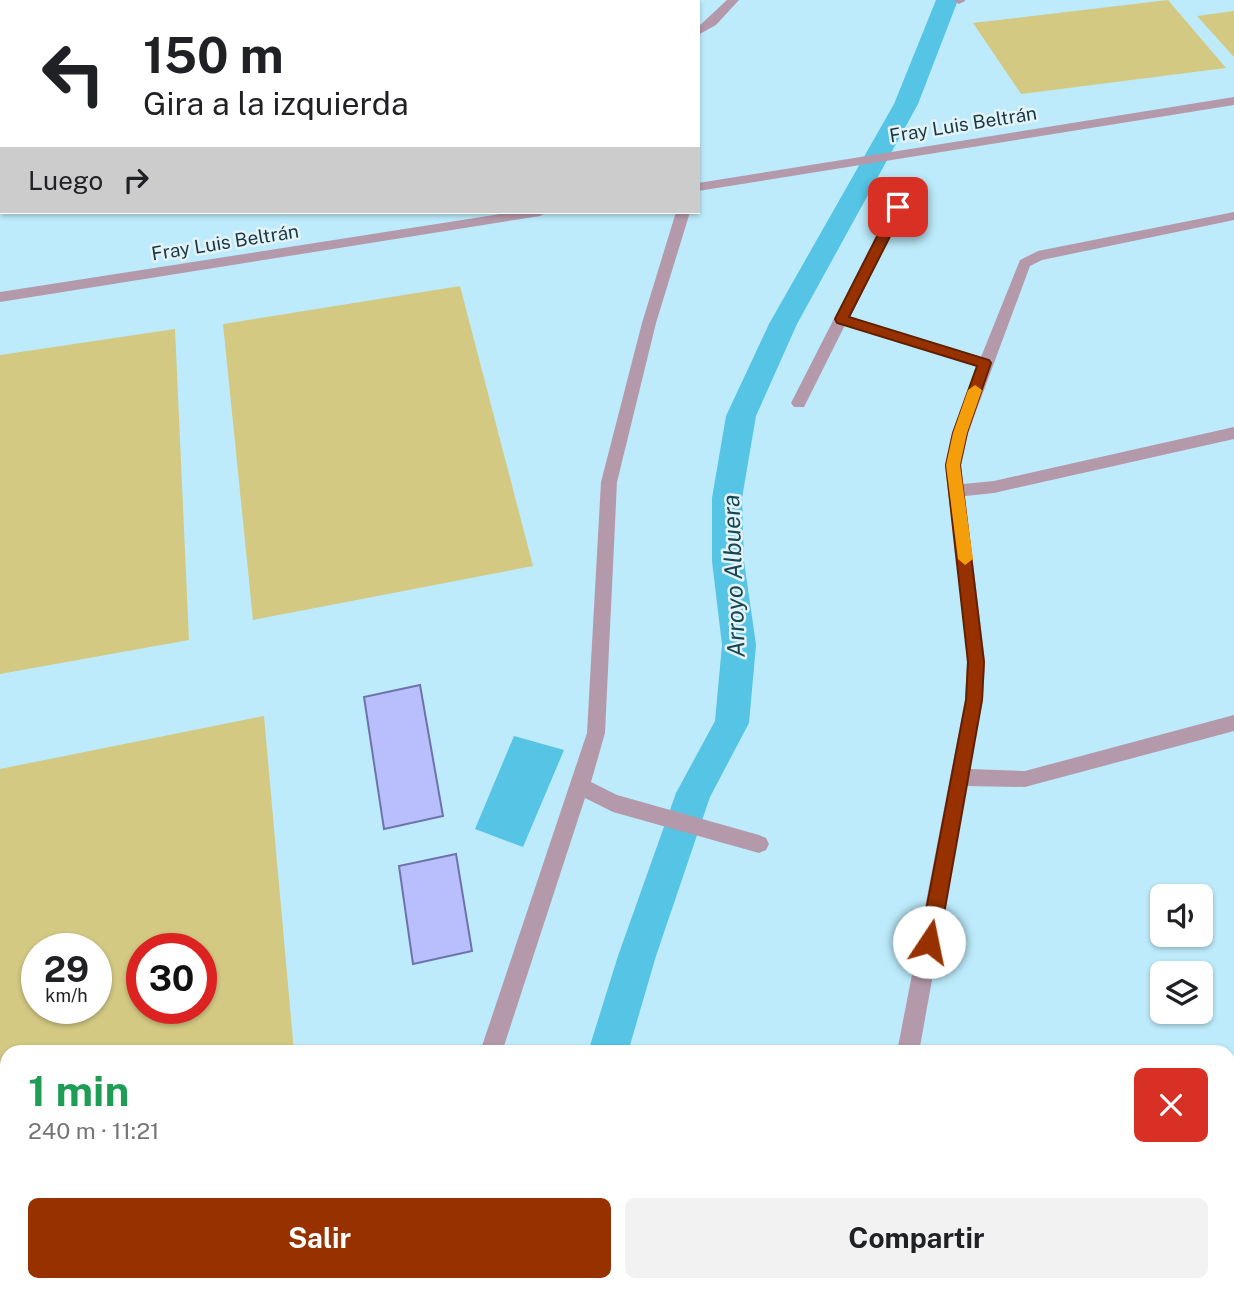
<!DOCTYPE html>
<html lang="es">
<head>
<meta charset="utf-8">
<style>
  :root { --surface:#fff; --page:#f2f2f2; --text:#202124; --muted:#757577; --accent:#973200 }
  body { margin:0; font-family:"Public Sans",sans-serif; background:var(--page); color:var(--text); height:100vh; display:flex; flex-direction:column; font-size:26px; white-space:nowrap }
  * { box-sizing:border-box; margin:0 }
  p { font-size:23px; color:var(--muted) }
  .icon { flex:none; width:38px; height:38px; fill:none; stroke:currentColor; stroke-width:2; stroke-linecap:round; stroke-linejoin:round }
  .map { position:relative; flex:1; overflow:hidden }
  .details { position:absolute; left:0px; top:1045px; width:1236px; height:247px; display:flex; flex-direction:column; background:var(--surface); border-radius:21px 21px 0 0; box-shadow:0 2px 5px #0004 }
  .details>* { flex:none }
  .hud { position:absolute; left:0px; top:0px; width:700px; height:214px; box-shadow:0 2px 5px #0004; background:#fff; color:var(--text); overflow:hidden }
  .tools { position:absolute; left:1150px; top:884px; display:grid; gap:14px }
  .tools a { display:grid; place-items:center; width:63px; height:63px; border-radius:10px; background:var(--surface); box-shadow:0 2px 5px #0004; font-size:35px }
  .speed { position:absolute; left:21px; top:933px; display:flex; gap:14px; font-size:35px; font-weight:700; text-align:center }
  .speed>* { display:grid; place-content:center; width:91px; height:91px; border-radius:50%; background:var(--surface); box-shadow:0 2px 5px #0004; line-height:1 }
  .speed small { font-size:18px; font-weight:400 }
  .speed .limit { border:10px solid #d22; background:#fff; color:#111 }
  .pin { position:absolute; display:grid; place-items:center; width:60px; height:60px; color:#fff; margin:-30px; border-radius:14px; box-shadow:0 4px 10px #0006 }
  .me { position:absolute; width:77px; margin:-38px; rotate:11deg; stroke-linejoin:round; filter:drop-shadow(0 0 5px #0008) }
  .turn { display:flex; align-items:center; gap:24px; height:147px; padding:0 28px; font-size:32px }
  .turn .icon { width:91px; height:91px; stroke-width:2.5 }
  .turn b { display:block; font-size:49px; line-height:60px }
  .then { display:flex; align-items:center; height:66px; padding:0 28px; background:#0003; gap:14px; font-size:26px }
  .round { display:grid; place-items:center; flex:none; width:74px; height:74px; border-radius:10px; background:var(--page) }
  .headline { display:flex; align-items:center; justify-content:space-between; height:119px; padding:0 28px }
  h1 { font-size:42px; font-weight:700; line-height:52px; color:#1e9e55 }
  .button { display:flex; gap:14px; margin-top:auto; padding:14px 28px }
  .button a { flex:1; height:80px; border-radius:10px; background:var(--accent); color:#fff; font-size:28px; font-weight:700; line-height:80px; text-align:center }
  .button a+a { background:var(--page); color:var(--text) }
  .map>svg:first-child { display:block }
  .green { fill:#d3c983; fill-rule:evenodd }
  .water { fill:#55c4e5 }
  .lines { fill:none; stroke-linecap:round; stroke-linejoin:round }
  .canal { fill:#55c4e5; fill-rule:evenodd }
  .building { fill:#b9befd; stroke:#6f73ab; stroke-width:2 }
  .minor { fill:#b499aa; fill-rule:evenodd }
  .tertiary { fill:#b499aa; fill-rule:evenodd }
  .route { fill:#973200; stroke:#622000; stroke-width:2 }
  .slow { fill:#f59e0b }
  .labels { text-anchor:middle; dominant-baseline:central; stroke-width:5; stroke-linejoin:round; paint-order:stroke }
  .far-street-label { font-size:19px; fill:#183944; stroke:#e4f3f8 }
  .water-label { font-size:24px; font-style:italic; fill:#154654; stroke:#e4f3f8 }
</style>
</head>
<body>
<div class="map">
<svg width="1234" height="1291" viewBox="0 0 1234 1291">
  <rect width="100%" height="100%" fill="#bdebfb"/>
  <!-- green -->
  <path class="green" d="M1168 0 1226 68 1021 94 973 23Z
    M1234 11V57L1197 16Z
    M460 286 533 566 253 620 223 324Z
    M175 329 189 640 0 674V355Z
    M264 716 294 1052H7V1284L216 1285 190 1291H0V769ZM96 948V1008H37V948ZM201 948V1008H142V948Z"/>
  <!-- water -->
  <path class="water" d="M514 736 564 750 523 847 475 829Z"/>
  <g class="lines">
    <!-- canal -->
    <path class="canal" d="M936 0H958L918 104 797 324 756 416 742 498 744 561 756 645 749 723 710 797 656 956 628 1052H588L618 956 676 793 715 721 722 645 712 561V498L726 416 769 324 894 104Z
      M511 1284H556L553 1291H509Z"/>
  </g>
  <!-- building -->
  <path class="building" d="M420 685 443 816 384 829 364 697Z
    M456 854 472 951 413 964 399 866Z"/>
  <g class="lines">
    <!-- minor -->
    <path class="minor" d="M2 0H20L2 2V4Z
      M36 0H54L34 2Z
      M658 0H671L656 2Z
      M727 0H739L716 25 698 35V27Z
      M953 0H965V1L959 4Z
      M0 13H2V20H0Z
      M0 182H2V190H0Z
      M898 203 905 207 850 317 981 357 1020 260 1038 251 1234 212V220L1042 260 1030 266 968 433 961 465 963 484 994 481 1234 427V439L994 493 965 496 985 662 983 700 970 769 1025 771 1234 715V731L1025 787 967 786 919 1052H897L965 700 967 662 963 617 945 465 952 433 977 366 845 325 804 407H794L791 403 891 207Z
      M676 212H690L656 323 617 482 605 733 591 782 617 795 759 835 766 838 769 844 766 850 759 853 613 812 585 798 502 1052H480L587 733 601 482 642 323Z
      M1234 1137V1159L1228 1161V1139Z
      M398 1284H422L419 1291H395Z
      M850 1284H874L872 1291H848Z"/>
    <!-- tertiary -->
    <path class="tertiary" d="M1234 97V105L698 191V183Z
      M514 212H547L540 216 0 302V292Z"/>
  </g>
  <!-- route -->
  <path class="route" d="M898 203 905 207 849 317 989 360 991 363 967 433 960 465 984 662 982 700 939 942 936 948 929 951 923 948 920 942 966 700 968 662 946 465 953 433 977 366 837 323 835 319 892 207Z"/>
  <!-- slow -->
  <path class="slow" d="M975 385 982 390 967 433 960 465 973 559 965 565 958 559 946 465 953 433 968 390Z"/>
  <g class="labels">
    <!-- far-street labels -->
    <g class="far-street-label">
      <text transform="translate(963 124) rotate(-9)">Fray Luis Beltrán</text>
      <text transform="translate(225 242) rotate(-9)">Fray Luis Beltrán</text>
    </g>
    <!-- water labels -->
    <g class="water-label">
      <text transform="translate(733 576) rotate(-92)">Arroyo Albuera</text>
    </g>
  </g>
</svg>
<div class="tools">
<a><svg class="icon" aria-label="sound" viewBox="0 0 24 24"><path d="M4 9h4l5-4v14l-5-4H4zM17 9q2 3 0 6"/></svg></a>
<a><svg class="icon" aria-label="layers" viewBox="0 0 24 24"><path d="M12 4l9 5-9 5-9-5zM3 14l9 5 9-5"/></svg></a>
</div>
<div class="speed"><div>29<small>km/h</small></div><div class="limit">30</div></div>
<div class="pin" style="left:898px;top:207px;background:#d93025"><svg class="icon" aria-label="arrive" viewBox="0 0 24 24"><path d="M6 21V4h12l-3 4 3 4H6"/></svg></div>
<svg class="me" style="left:929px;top:942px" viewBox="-20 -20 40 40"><circle r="19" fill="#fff"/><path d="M0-13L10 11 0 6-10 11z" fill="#973200"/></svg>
<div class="hud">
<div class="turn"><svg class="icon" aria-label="left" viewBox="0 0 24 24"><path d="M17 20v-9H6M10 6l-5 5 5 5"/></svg><div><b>150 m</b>Gira a la izquierda</div></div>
<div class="then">Luego<svg class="icon" aria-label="right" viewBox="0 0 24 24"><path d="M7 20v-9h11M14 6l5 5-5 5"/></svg></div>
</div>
<section class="details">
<div class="headline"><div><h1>1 min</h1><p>240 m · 11:21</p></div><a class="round" style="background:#d93025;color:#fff"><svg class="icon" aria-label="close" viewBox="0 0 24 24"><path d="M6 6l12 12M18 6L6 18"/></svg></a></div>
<div class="button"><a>Salir</a><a>Compartir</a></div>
</section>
</div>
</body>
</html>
